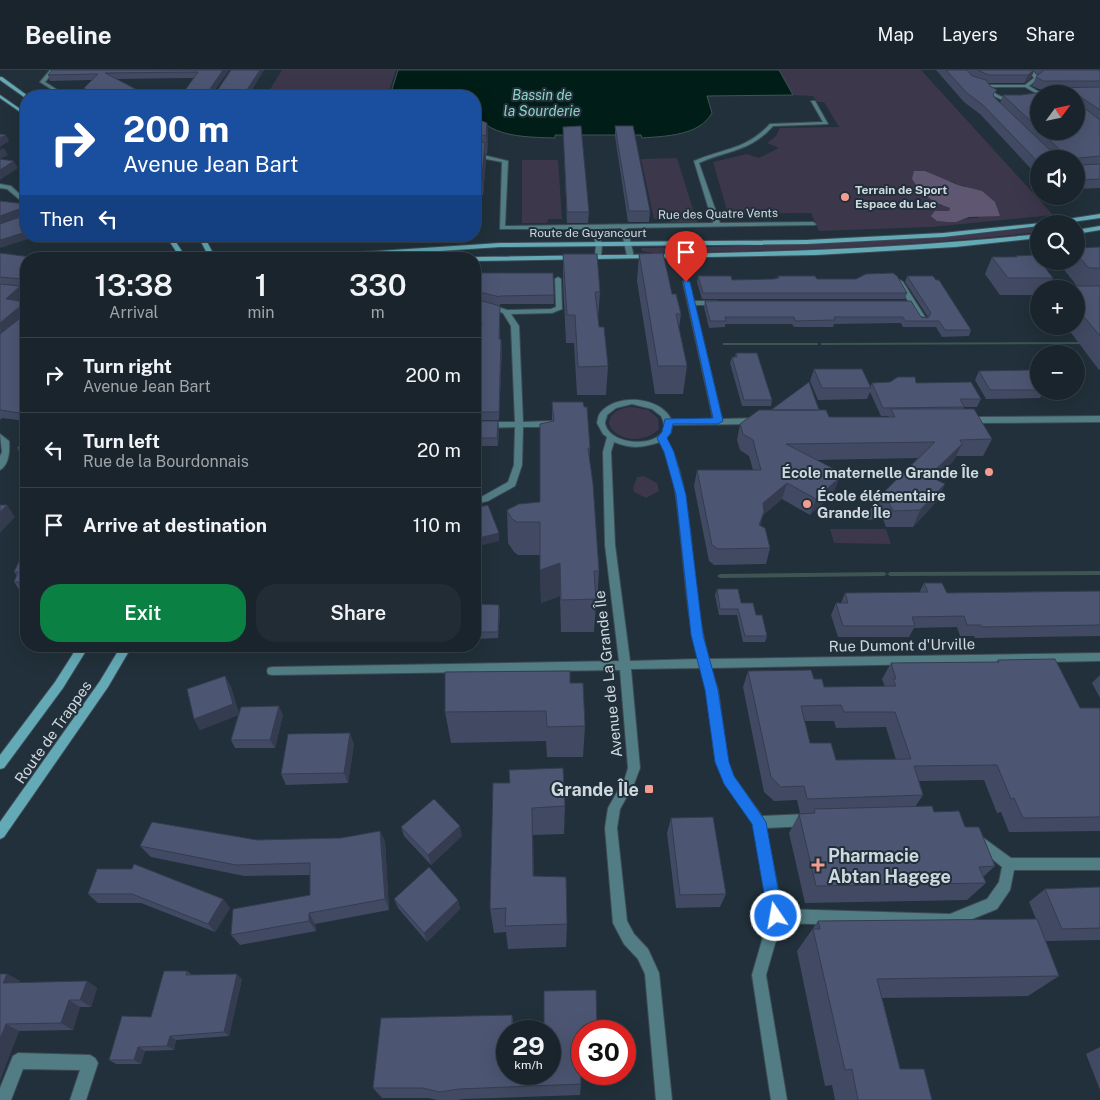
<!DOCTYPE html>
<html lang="en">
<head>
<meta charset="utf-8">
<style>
  :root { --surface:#19242c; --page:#222c34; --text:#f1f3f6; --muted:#9fa4a9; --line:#374148; --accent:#0b8043 }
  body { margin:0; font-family:"Public Sans",sans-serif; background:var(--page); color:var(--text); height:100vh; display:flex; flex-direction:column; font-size:19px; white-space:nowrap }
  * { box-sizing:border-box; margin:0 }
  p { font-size:16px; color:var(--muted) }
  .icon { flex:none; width:28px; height:28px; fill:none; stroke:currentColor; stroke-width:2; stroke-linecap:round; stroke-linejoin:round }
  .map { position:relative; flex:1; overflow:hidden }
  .drawer { position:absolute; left:20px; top:182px; width:461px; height:400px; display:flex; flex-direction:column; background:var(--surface); border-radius:20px; box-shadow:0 5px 20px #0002,0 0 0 1px var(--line) }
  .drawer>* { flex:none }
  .top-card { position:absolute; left:20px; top:20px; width:461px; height:152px; border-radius:20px; box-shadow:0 5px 20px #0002,0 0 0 1px var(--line); background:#1a4fa0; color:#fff; overflow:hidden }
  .needle { width:32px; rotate:57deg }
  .tools { position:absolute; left:1030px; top:15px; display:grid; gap:10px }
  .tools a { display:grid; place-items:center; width:55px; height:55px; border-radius:50%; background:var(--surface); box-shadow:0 5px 20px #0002,0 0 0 1px var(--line); font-size:25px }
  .speed { position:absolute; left:496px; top:950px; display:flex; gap:10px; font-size:25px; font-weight:700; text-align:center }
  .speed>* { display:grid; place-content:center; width:65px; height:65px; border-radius:50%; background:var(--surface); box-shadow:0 5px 20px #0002,0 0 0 1px var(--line); line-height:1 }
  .speed small { font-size:12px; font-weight:400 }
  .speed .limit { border:8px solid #d22; background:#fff; color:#111 }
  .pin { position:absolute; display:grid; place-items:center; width:42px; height:42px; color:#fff; margin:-51px -21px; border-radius:50% 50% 50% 0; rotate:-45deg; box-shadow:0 0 5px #0007 }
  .pin .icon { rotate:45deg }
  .me { position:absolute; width:55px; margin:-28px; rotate:348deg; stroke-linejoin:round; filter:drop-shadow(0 0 4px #0008) }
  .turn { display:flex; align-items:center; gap:18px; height:105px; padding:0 20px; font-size:22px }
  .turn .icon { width:65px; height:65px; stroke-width:2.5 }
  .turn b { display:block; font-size:35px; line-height:42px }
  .then { display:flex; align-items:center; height:48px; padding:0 20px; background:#0003; gap:10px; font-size:19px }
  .eta { display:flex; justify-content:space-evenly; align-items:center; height:85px; text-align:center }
  .eta b { font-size:30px; font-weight:600; line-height:35px }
  .primary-button { display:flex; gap:10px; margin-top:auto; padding:10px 20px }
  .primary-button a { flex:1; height:58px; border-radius:20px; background:var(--accent); color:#fff; font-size:20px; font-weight:600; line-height:58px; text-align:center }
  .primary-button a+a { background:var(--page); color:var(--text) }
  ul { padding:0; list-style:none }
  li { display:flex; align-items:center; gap:15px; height:75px; padding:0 20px; border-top:1px solid var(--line) }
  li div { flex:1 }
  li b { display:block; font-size:19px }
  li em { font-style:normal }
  header { display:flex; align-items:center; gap:30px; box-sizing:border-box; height:70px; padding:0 25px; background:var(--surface); border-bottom:1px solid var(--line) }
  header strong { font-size:24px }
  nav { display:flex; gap:28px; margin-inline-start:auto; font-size:18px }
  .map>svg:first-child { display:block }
  .green { fill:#3d374c; fill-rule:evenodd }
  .forest { fill:#5f5672 }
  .water { fill:#001d18; stroke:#3e5554 }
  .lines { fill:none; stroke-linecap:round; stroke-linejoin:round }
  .stream { fill:#3e5554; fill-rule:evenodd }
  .street-casing { stroke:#3d4b54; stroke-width:2 }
  .secondary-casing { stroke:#3d4b54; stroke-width:2 }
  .street { fill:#527d84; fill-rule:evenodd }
  .secondary { fill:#63aab6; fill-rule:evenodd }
  .wall { fill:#414a62; fill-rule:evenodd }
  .shaded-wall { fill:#353c50 }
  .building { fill:#4c5672; stroke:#353c50; fill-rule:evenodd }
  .route { fill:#1a73e8; stroke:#114b97 }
  .poi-dot { fill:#f59c90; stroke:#21303a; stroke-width:2 }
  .labels { text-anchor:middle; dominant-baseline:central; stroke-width:4; stroke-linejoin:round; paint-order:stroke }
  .far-poi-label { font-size:12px; font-weight:bold; fill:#cfd8df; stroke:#21303a; text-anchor:start }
  .far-street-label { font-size:12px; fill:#cfd8df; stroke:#21303a }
  .far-water-label { font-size:14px; font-style:italic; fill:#8ad4c4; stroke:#21303a }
  .poi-label { font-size:15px; font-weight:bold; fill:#cfd8df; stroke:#21303a; text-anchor:end }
  .street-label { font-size:15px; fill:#cfd8df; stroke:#21303a }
  .near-poi-label { font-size:18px; font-weight:bold; fill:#cfd8df; stroke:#21303a; text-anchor:end }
</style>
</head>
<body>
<header>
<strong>Beeline</strong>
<nav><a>Map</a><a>Layers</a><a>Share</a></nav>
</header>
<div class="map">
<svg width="1100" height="1030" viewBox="0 0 1100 1030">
  <rect width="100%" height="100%" fill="#21303a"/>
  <!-- green -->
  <path class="green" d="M282 0H396L387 26H266Z
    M779 0H921L1053 145 931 157 819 161 811 143 728 144 713 92 747 84 759 88 779 78 767 73 776 66 780 58 839 57 824 32H817L813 26 793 25ZM951 111 958 115 966 116 979 148C963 147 954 154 937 151L935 141H949L950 138 940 135Z
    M677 88 697 152H671L670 149H654L641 89Z
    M522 90H558L562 149H548L547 153H522Z
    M1039 157V162C910 177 782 181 653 183L642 181 641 178C774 176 906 173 1039 157Z
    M632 337 648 340 658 348 659 359C646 373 617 373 609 354 610 341 621 338 632 337Z
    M644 406 657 413 659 421 646 428 634 422 633 418 637 407Z
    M830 459H886L891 474 834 473Z"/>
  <!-- forest -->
  <path class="forest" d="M914 101H925L958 115 982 121 995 132 1000 146 969 147 956 152H947L937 151 931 146 935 141H949L950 138C932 132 922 125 912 109Z"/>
  <!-- water -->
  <path class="water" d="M398 0H779L793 25 707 26 712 43C699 66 666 66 642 68L641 65H555V68C529 67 493 68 476 45L477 27 475 26H390Z"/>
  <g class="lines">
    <!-- stream -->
    <path class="stream" d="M1100 272V274L822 275 820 274 822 273Z
      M723 273H817L819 274 817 275H723Z
      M1100 501V505L890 506 887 504 884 506 720 508 717 506 720 504 884 502 887 504 890 502Z"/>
    <!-- street casing -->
    <g class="street-casing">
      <path id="street" d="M50 0H55L45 12 67 26H62L40 12Z
        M1028 0H1032L1039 8 1029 16 1043 24 1039 25 1025 17H989C1000 33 1022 29 1039 27V29C1018 33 997 35 984 16L986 15H1025L1034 8Z
        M811 31H815L828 54 773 56C750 82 728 80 699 93L720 153 813 152 816 154 815 155 627 158 633 182V186L630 188 627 186 621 158 598 159 602 175 601 186 598 188 595 186 596 175 592 159H500L502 92 475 87V83L508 91 505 156 713 153 694 91C724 78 746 80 770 54L823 52Z
        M1035 108H1039V112L1033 111 1032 110Z
        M0 114 11 116 26 130V135L7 119 0 118Z
        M558 207 561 209 562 239 552 243 511 244 519 256 523 352 552 351 556 354 552 357H523L522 395 515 416 488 431 475 434V428L483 426 508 412 514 395 515 357 475 358V352H515L511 256 503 243 483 236 475 235V231L486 233 507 240 551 239 556 237 555 209Z
        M686 210 689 212 694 231H716L720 233 716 235H695L722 349 757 348 761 351 757 354 672 355 671 362 666 368C682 396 686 429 690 460 695 503 697 547 709 589L1100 583V591L711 598 718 620 728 693 734 707 762 746 808 744 812 746 814 750 812 754 808 756 766 758 782 839 950 844 987 829 999 812 1002 797 974 774 972 770 974 766 978 764 1011 788H1100V800H1014L1010 820 997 839 950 858 781 853 766 905 787 1030H771L752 905 769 846 753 754 725 714 716 693 706 620 701 598 631 599 640 698 634 714 620 739 617 758 627 851 634 864 648 879 659 903 672 1030H656L645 904 638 889 624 874 613 853 605 758 608 738 625 708 628 698 620 600 272 605 268 604 267 601 268 598 272 597 619 591 605 475 603 382 607 367 603 364 597 353C598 349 598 345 601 342 618 323 660 327 671 349H713L683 212ZM632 334 652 339 661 346C679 378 609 380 605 353 605 350 607 348 607 345L616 338ZM614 372C632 379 642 378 660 372 674 399 677 431 680 461 685 504 687 548 698 589L630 591 615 475 611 382Z
        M900 210 903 212 927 250 926 252 919 250 897 212Z
        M0 215 26 218V222L0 219Z
        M1100 346V352L969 353 965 350 969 347Z
        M0 364 9 371C10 381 9 395 0 400V386L2 382Z
        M18 983 90 985 95 988 98 993 86 1030H70L80 1000 23 999 11 1030H0V1018L13 986Z"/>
    </g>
    <!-- secondary casing -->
    <g class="secondary-casing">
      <path id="secondary" d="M0 7H2L28 26 24 27 0 10Z
        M0 25 26 43V46L0 28Z
        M1100 144V148L1058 154H1039V156L943 167 807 174 500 177 320 189H283L286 187 500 173 807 170 943 163 1041 153Z
        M1100 156V160L1076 164V160Z
        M1039 164V168L955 177 816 185 475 191V189H472L475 187C664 184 851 184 1039 164Z
        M166 166H172L187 189H181Z
        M198 166H204L216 189H210Z
        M78 576H89L63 618 4 698 0 699V685L55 612Z
        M121 576H132L108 617 4 767 0 769V752L100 611Z"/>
    </g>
    <!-- street -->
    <use href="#street" class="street"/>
    <!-- secondary -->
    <use href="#secondary" class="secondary"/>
  </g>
  <!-- wall -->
  <path class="wall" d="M229 0 214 21H217L231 0H264L248 26H181L194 8 116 9 149 26H84L83 22 84 20V18L92 10 50 11 48 5Z
    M936 0H1100V118L1076 119V89H1039V106L1034 104V102L980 44 964 32ZM1034 1 1038 5 1036 7 1032 16 1039 19H1044L1043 22 1021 25H1003L1000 33 994 27 988 13H1024L1031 8ZM1039 24 1076 61H1039Z
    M475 48 487 53 488 71 487 84H486V91L483 125H475Z
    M615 56 650 141 649 152H628L615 66Z
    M563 57 589 142 588 153H567Z
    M19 92 26 93V102L23 99Z
    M1100 177V299L1099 300 1066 256H1076V219H1057L1059 216H1077L1062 197 1064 191H1076V178Z
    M0 183 26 189V217V216L0 214Z
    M563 184 600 222 598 250 608 296 606 325H577L574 273H566L563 211Z
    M639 184 672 224 681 244 679 258 687 296 683 324H655L637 211Z
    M1015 186 1053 208 1048 219H1039V225H1000L985 204 992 187H1015Z
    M475 203H553L554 234H500V236L492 234 500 244V269L502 277 499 350H475V293H477L480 278 481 260 475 257Z
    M698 206 732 210 774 209 777 208 778 206 817 209 907 223 905 229H702L697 212Z
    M907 206 971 260 969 266 942 267 936 257H903L901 253 834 254 833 257H794L792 254H725V257L709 258 704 237 705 231 928 247 905 212Z
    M0 214 24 224 16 231 26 232V351L2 348 0 350ZM22 246H23L1 263Z
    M736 283 772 330 771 336H742L730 293 732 287H735Z
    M814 299 870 317 872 313H916L981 329 977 337H964V339L992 369 983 386H956L954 390 935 409 945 414 937 431 913 457H886L883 449 867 450 873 433 918 388 817 390 839 408 833 424 810 445 782 429 763 445 760 456 770 478 766 494 714 495 709 491 694 416 697 400H753L749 386 740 380 737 370 740 354 819 340 829 347H888L889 346H881L870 322 867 329 818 330 810 311Z
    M979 301 1039 311V321H1044L1040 328 986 329 975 310Z
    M552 332 590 378 589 390 599 501 597 534H596L594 562H561L560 526 541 533 540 485H518L514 482 508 473 507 440 540 432 552 351Z
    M475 351 499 359 498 376H475Z
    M26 368V390H24L17 378Z
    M26 477V523L22 524 14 512 17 506 14 502Z
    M924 513 947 523 1100 521V566L975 568 974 566H960L957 557 914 558 909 567H838L831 545 836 533H841L845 523H919Z
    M717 519 741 533 756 545 767 566 765 572H743L737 545H719L715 525Z
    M475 534 500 542 498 568 475 569Z
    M230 576H246L237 583Z
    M326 576H465L464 582 343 583 341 579H327Z
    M998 590 1080 638H1100V761L1009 762 1001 742 997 743 984 710 919 711 923 725 915 737 934 742 965 757 995 796 983 807 986 813 967 830 805 833 789 763 799 744 813 743H800L797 730 774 731 764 722 743 617 748 601 814 609 824 617H885L882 609 891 593 996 592ZM804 651H834L836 658 886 657 896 690H836L810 673Z
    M1100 605V628L1092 613Z
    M225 606 231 617 239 644 283 645 275 678H235L231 670 238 645 200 660 194 649Z
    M570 613 585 656 583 687H547L546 671 451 673 445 642Z
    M354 674 348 713 286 715 281 704Z
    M493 713 565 736 564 764 533 765 534 806 567 854 566 877 508 879 506 862 494 863 490 839Z
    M671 748 726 824 720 837 676 838 667 763Z
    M401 757 462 766 431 795 404 766Z
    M380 761 385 772 389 840 315 854 316 861 240 875 231 865 310 825V805L244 806 151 787 140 776 257 770 341 768Z
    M132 799 223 829 230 838 215 862 141 833H98L88 824Z
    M1100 817V870L1046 871 1059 906 1028 926 882 928 900 999 932 1030H835L832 1015 825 1016 797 881 818 851 1036 849 1029 832 1045 819Z
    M394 829 458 830 460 839 427 872 398 838Z
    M187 901 192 905 242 909 229 966 176 970 174 980 145 981 141 994H116L109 990 151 947Z
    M7 904 20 911 19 913 87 911 97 918 91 937H80L73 960 19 961 0 1010Z
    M512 945 514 957 582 961V1004H597L596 1005H581V1014L580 1025 464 1029 458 1030H437L429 1028H382L373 1018Z
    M1100 977V1020L1086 984Z"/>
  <!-- shaded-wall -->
  <path class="shaded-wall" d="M223 0H229L211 25 210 19Z
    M260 0H264L248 26H243Z
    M1034 0 1031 8 1024 13 1028 5Z
    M487 53 488 71 487 84 486 66Z
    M6 65 9 71 0 77V68Z
    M485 73 486 91 483 125 482 106Z
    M4 78 8 85 0 89V80Z
    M14 91 18 98 0 110V100Z
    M22 138 25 145 0 154V146Z
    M26 162V166H38L0 178V170Z
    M20 216 24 224 10 237 6 229Z
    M18 238 22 246 0 265V253Z
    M501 269 502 277 499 350V342Z
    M498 351 499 359 498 376 497 368Z
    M962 374 954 390 922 423 929 406Z
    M839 408 833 424 810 445 816 429Z
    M787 413 782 429 763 445 760 458 759 455 763 433Z
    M945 414 937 431 913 457 920 440Z
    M7 435 15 447 0 463V442Z
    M499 463V471L475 477V469Z
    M560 493V526L541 533 540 500Z
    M499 535 500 542 498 568V562Z
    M235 576H246L237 583 234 577Z
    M225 606 231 617 239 645 200 660 194 649Z
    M279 636 283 645 275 678 270 670Z
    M350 663 354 674 348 713 344 703Z
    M532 738 533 765 534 831 533 806Z
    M460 756 462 766 431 795 428 785Z
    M380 761 385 772 389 840 385 829Z
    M223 829 230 838 215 862 208 854Z
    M458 830 460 839 427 872 424 863Z
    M309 843 315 854 316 861 309 851Z
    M7 904 20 911 16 920 3 913Z
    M237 904 242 909 229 966 224 962Z
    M87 911 97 918 91 937 80 930Z
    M69 930 80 937 73 960 61 953Z
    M6 954 19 961 0 1010V969Z
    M170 966 176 970 174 980 167 976Z
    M138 977 145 981 141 994 134 990Z"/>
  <!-- building -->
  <path class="building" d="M52 0H223L210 19V22L217 21 231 0H260L243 26H181L198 2 105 3 149 26H106L83 22 86 19 84 18 98 4 48 5Z
    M946 0H967L972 6 986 10 990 16 997 20 993 24 994 27 1051 81 1058 82 1060 80 1041 61H1076V24H1039V59L1003 25H1021L1043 22 1044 18 1100 17V40L1081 27H1078L1079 34 1100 50V86L1079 88 1078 93 1080 95 1100 94V109L1076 110V89H1039V93L983 35 967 23Z
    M978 0H1034L1028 5H989L979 1Z
    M1044 0H1098L1100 1V11H1043L1036 7Z
    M475 48 487 53 486 66 475 63Z
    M581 56 589 142H567L563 57Z
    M615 56H633L650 141H629Z
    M0 64 6 65 0 68Z
    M475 70 485 73 482 106H475Z
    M0 89 14 91 0 100Z
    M19 92 26 93V98Z
    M0 131 26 134V162L0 170V154L23 146 24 140 22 138 0 146Z
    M1100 177V198H1089L1076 184V178Z
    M0 183 46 189H26V211L24 213 22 209 0 207Z
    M663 183 672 224H676L681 244H676L687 296H658L639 184Z
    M563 184H597L600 222H595L599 257H604L608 296 578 297 575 245H567Z
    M1035 185 1039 190V191H1040L1053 208H1008L992 187H1017L1015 186Z
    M475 203H553L554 225 500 226V227L475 221Z
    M893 203 897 206 907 223H703L698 206H731L732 210 774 209 779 208 778 206H815L817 209H856L866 204Z
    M907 206H933L936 210H939L971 260H945L939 251H905L903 247H834L835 250 795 251 794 247H725L726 251H710L705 231H911L921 247 928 248 931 243Z
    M0 214 20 216 6 229 26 232V344L0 340V264L23 246V238H18L0 253Z
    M1059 216H1100V266L1076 237V219H1061Z
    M475 229 500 236 499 269H501L499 342H475V293H477L478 278H480L482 252 475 249Z
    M736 283H757L772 330H744L732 287H737Z
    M814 299H862L871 318H822Z
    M1032 300 1039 311V320H990L979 301Z
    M898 307H915L916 313 971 312 981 329H960L964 337 883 338 872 313 890 312Z
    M809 312 819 340H771Z
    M552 332H583L584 337H587L590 378H588L593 414 599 501H594L596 529 561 530 560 493 540 500V452H517L512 449 507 440 519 434 540 432V354L554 351Z
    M891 339H974L992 369 960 370 962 374 929 406 945 414 920 440 893 441 889 433H873L935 372 786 374 836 400 839 408 816 429 787 413 763 433 764 442 759 455 765 458 770 478 718 479 712 475 697 400H761L753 370 743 364 740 354 759 340H826L829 347H895Z
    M475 351H498L497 368H475Z
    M26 368V380L17 378Z
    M0 435H7L0 442Z
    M488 435 499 463 475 469V438Z
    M26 477V512H14L18 502H14Z
    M924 513H942L947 523 1100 521V555L982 557 981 555H967L964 546 912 547 915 556H843L836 533H848L845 523 928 522Z
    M717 519H738L741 533H753L756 545H762L767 566H745L738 539H720Z
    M475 534 499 535 498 562H475Z
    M1055 589 1080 638H1100V747L1023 748 1014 728 1011 729 997 695 914 696 923 725 807 729 804 716 781 717 771 707 748 601 811 600 814 609H822L824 617 896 616 893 609H896L891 593 999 592 998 590ZM841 635 844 642H895L911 689 836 690 831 673H810L801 636Z
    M570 601V613H583L585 656 547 657 546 641 445 642V602Z
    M225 606 233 634 194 649 187 619Z
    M279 636 270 670H231L241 637Z
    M350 663 344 703 281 704 288 664Z
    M563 698 565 736 532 738 533 806 566 807 567 854 505 856 506 838 490 839 493 713H510L509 700Z
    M434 729 460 756 428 785 401 757Z
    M932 736 934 742 959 741 965 757H979L995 796 979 797 986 813 816 816 799 744 815 743 814 739Z
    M713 747 726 824 680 825 671 748Z
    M152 752 257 770 341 768 380 761 385 829 309 843V851L231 865 233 839 310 825V793L236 795 140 776Z
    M134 794 223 829 208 854 132 824H88L97 799H132Z
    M429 797 458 830 424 863 394 829Z
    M1100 817V858L1062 859 1045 819Z
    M1037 849 1059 906 877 909 900 999H924L932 1030H858L852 999 845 1000 813 859H820L818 851Z
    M164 901H187L186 905 237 904 224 962 170 966 167 976 138 977 134 990H109L122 946 151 947Z
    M0 904H7L3 913 87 911 80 930H69L61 953 6 954 0 969Z
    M596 920 597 961H582V994H580L581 1014 459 1019 440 1022 422 1018H373L381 948 512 945V957L544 956V921ZM508 961H550V1004H508Z"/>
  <!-- route -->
  <path class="route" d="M683 210 690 212 723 351 718 354H673L671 363 667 368 674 382 686 425 703 565 718 620 729 692 734 706 766 752 783 846 781 851 776 853 770 851 768 846 752 754 724 714 715 692 705 620 691 565 676 425 664 382 657 368 662 362 665 349 713 348Z"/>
  <!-- markers -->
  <g class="poi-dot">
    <circle cx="845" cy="127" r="5"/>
    <circle cx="989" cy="402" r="5"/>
    <circle cx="807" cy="434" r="5"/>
    <rect x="644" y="714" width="10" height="10" rx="2.5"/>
    <path d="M815.5 787.5h5v5h5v5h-5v5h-5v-5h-5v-5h5z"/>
  </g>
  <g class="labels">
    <!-- far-poi labels -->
    <g class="far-poi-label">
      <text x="855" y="120">Terrain de Sport<tspan x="855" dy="14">Espace du Lac</tspan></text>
    </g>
    <!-- far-street labels -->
    <g class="far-street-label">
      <text transform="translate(718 144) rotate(-1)">Rue des Quatre Vents</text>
      <text x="588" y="163">Route de Guyancourt</text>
    </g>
    <!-- far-water labels -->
    <g class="far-water-label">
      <text x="542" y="25">Bassin de<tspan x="542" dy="16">la Sourderie</tspan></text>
    </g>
    <!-- poi labels -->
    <g class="poi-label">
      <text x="979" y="402">École maternelle Grande Île</text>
      <text x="817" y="425" text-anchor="start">École élémentaire<tspan x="817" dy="17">Grande Île</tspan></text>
    </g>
    <!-- street labels -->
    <g class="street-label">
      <text transform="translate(902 575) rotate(-1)">Rue Dumont d'Urville</text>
      <text transform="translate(608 604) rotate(-96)">Avenue de La Grande Île</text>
      <text transform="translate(53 662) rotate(-55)">Route de Trappes</text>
    </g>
    <!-- near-poi labels -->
    <g class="near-poi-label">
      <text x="639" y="719">Grande Île</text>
      <text x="828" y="785" text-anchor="start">Pharmacie<tspan x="828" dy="21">Abtan Hagege</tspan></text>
    </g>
  </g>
</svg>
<div class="tools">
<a><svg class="needle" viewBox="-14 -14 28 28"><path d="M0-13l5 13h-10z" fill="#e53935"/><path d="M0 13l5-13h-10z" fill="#9fa4a9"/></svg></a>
<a><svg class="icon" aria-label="sound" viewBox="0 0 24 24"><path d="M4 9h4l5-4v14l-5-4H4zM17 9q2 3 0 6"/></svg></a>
<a><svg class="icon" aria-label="search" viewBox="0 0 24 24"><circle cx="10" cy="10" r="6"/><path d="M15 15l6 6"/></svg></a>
<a>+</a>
<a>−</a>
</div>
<div class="speed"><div>29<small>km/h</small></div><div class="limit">30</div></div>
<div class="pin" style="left:686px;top:212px;background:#d93025"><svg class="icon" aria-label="arrive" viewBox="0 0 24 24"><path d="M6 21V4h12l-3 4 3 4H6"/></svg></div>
<svg class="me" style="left:776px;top:846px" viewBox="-20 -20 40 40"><circle r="17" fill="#1a73e8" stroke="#fff" stroke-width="3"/><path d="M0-11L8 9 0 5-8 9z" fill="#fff"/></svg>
<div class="top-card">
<div class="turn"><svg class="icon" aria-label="right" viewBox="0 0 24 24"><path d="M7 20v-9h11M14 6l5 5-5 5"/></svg><div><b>200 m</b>Avenue Jean Bart</div></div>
<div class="then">Then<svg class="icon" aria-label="left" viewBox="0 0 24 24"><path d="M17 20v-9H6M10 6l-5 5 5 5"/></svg></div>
</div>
<section class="drawer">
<div class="eta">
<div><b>13:38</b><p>Arrival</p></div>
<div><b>1</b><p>min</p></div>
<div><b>330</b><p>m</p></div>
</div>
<ul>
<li><svg class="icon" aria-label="right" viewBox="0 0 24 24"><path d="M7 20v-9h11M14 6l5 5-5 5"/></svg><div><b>Turn right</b><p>Avenue Jean Bart</p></div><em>200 m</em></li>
<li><svg class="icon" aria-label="left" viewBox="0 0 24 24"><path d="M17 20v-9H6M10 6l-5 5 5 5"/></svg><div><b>Turn left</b><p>Rue de la Bourdonnais</p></div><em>20 m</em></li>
<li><svg class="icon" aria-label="arrive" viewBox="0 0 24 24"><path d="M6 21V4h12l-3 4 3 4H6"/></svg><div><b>Arrive at destination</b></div><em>110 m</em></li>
</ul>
<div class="primary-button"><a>Exit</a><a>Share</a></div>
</section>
</div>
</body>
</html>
